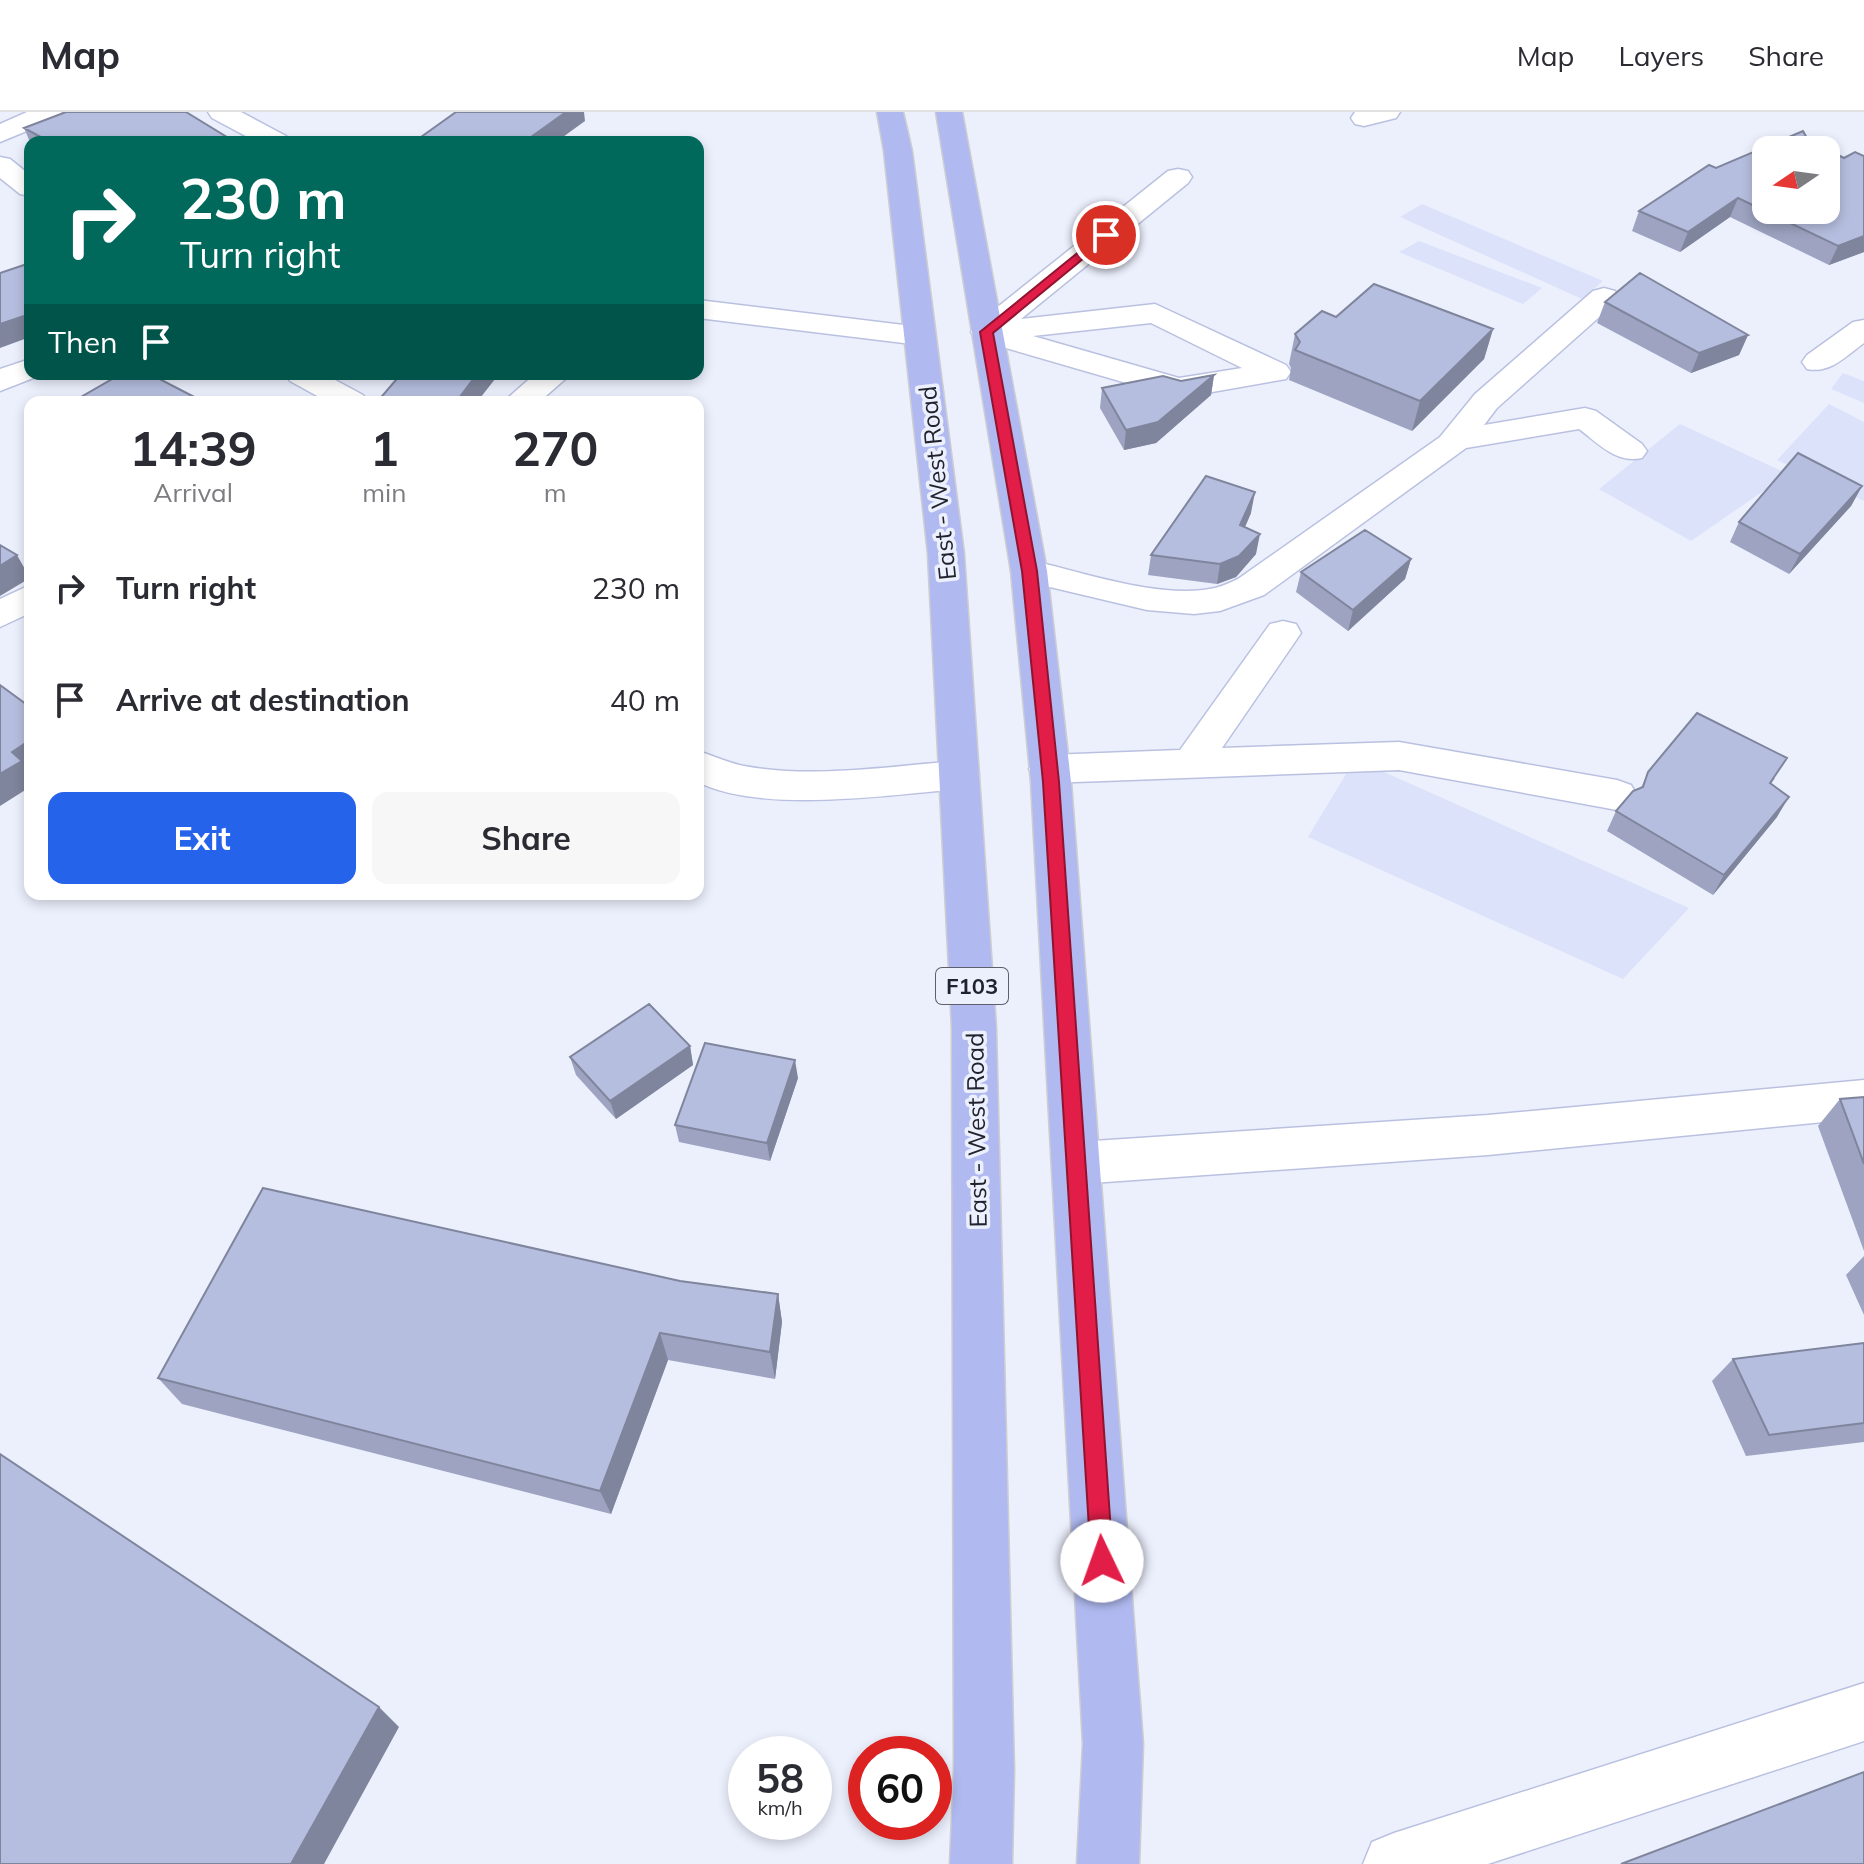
<!DOCTYPE html>
<html lang="en">
<head>
<meta charset="utf-8">
<style>
  :root { --surface:#fff; --page:#f7f7f7; --text:#2b2b33; --muted:#7c7c81; --line:#e1e1e2; --accent:#2563eb }
  body { margin:0; font-family:Mulish,sans-serif; background:var(--page); color:var(--text); height:100vh; display:flex; flex-direction:column; font-size:30px; white-space:nowrap }
  * { box-sizing:border-box; margin:0 }
  p { font-size:26px; color:var(--muted) }
  .icon { flex:none; width:44px; height:44px; fill:none; stroke:currentColor; stroke-width:2; stroke-linecap:round; stroke-linejoin:round }
  .map { position:relative; flex:1; overflow:hidden }
  .sheet { position:absolute; left:24px; top:284px; width:680px; height:504px; display:flex; flex-direction:column; background:var(--surface); border-radius:16px; box-shadow:0 4px 12px #0003 }
  .sheet>* { flex:none }
  .guide { position:absolute; left:24px; top:24px; width:680px; height:244px; border-radius:16px; box-shadow:0 4px 12px #0003; background:#00695c; color:#fff; overflow:hidden }
  .needle { width:52px; rotate:257deg }
  .controls { position:absolute; left:1752px; top:24px; display:grid; gap:16px }
  .controls a { display:grid; place-items:center; width:88px; height:88px; border-radius:16px; background:var(--surface); box-shadow:0 4px 12px #0003; font-size:40px }
  .speed { position:absolute; left:728px; top:1624px; display:flex; gap:16px; font-size:40px; font-weight:700; text-align:center }
  .speed>* { display:grid; place-content:center; width:104px; height:104px; border-radius:50%; background:var(--surface); box-shadow:0 4px 12px #0003; line-height:1 }
  .speed small { font-size:20px; font-weight:400 }
  .speed .limit { border:12px solid #d22; background:#fff; color:#111 }
  .pin { position:absolute; display:grid; place-items:center; width:68px; height:68px; color:#fff; margin:-34px; border:4px solid #fff; border-radius:50%; box-shadow:0 2px 8px #0007 }
  .me { position:absolute; width:88px; margin:-44px; rotate:357deg; stroke-linejoin:round; filter:drop-shadow(0 0 6px #0008) }
  .turn { display:flex; align-items:center; gap:28px; height:168px; padding:0 24px; font-size:36px }
  .turn .icon { width:104px; height:104px; stroke-width:2.5 }
  .turn b { display:block; font-size:56px; line-height:68px }
  .then { display:flex; align-items:center; height:76px; padding:0 24px; background:#0003; gap:16px; font-size:30px }
  .eta { display:flex; justify-content:space-evenly; align-items:center; height:136px; text-align:center }
  .eta b { font-size:48px; font-weight:700; line-height:56px }
  .action { display:flex; gap:16px; margin-top:auto; padding:16px 24px }
  .action a { flex:1; height:92px; border-radius:16px; background:var(--accent); color:#fff; font-size:32px; font-weight:700; line-height:92px; text-align:center }
  .action a+a { background:var(--page); color:var(--text) }
  ul { padding:0; list-style:none }
  li { display:flex; align-items:center; gap:24px; height:112px; padding:0 24px }
  li div { flex:1 }
  li b { display:block; font-size:30px }
  li em { font-style:normal }
  header { display:flex; align-items:center; gap:48px; box-sizing:border-box; height:112px; padding:0 40px; background:var(--surface); border-bottom:2px solid var(--line) }
  header strong { font-size:38px }
  nav { display:flex; gap:44px; margin-inline-start:auto; font-size:28px }
  .map>svg:first-child { display:block }
  .built { fill:#dce2fa }
  .lines { fill:none; stroke-linecap:round; stroke-linejoin:round }
  .minor-casing { stroke:#bac1e0; stroke-width:3 }
  .major-casing { stroke:#ceced1; stroke-width:3 }
  .minor { fill:#fff; fill-rule:evenodd }
  .major { fill:#b0baf1; fill-rule:evenodd }
  .wall { fill:#9da3c0 }
  .shaded-wall { fill:#7f859c }
  .building { fill:#b6bedf; stroke:#7f859c; stroke-width:2; fill-rule:evenodd }
  .route { fill:#e11d48; stroke:#92132f; stroke-width:2 }
  .labels { text-anchor:middle; dominant-baseline:central; stroke-width:7; stroke-linejoin:round; paint-order:stroke }
  .shield { fill:#ecf0fd; stroke:#5d606c; stroke-width:2 }
  .shield-label { font-size:22px; font-weight:bold; fill:#20222e }
  .street-label { font-size:24px; fill:#20222e; stroke:#ecf0fd }
</style>
</head>
<body>
<header>
<strong>Map</strong>
<nav><a>Map</a><a>Layers</a><a>Share</a></nav>
</header>
<div class="map">
<svg width="1864" height="1752" viewBox="0 0 1864 1752">
  <rect width="100%" height="100%" fill="#ecf0fd"/>
  <!-- built -->
  <path class="built" d="M1422 92 1603 169 1582 187 1400 105Z
    M1419 129 1542 176 1523 192 1399 140Z
    M1843 261 1864 269V291L1831 277Z
    M1829 292 1864 310V389L1777 348Z
    M1680 312 1788 362 1691 429 1599 377Z
    M1355 647 1689 796 1623 867 1308 725Z"/>
  <g class="lines">
    <!-- minor casing -->
    <g class="minor-casing">
      <path id="minor" d="M27 0H62L58 6 0 30V12Z
        M208 0H241L286 24 290 30H257L212 6Z
        M1355 0H1400L1396 6 1364 14 1355 12 1351 6Z
        M0 45 10 47 30 63V84L20 82 0 66Z
        M1178 57 1188 59 1192 65 1188 71 1021 207 1155 192 1286 253 1291 260 1286 267 1178 286 975 227 971 220 975 213 1168 59ZM1151 211 1242 256 1179 266 1033 224Z
        M1604 176 1615 179 1619 185 1615 191 1497 296 1484 313 1585 296 1596 299 1642 332 1647 339 1642 346C1616 352 1598 331 1579 317L1466 336 1264 483 1220 499 1194 502 1147 498 1016 467 1011 459 1016 451 1029 448C1083 460 1160 488 1215 476 1223 474 1231 470 1238 467L1440 325 1475 282 1593 179Z
        M698 188 920 215 931 217 935 224 931 231 920 233 698 206Z
        M1864 208V231C1846 244 1830 262 1807 257L1802 250 1807 243 1853 210Z
        M30 247V262L41 263 0 279V257Z
        M285 262H324L363 283 368 290H328L290 269Z
        M535 262H571L539 290H503Z
        M30 473V501L0 515V487Z
        M1283 509 1296 512 1301 521 1222 636 1399 630 1617 668 1631 673 1637 683 1631 693 1617 698 1399 658 1049 671 1035 667 1029 657 1035 647 1049 643 1180 638 1270 512Z
        M698 639C714 644 728 651 744 654 814 667 889 654 959 649L973 653 979 663 973 673 959 677C889 683 761 702 698 670Z
        M1864 968V1006L1488 1043 1078 1072 1061 1066 1054 1051 1061 1036 1078 1030 1488 1003Z
        M1864 1571V1629L1488 1752H1363L1372 1730 1394 1721Z"/>
    </g>
    <!-- major casing -->
    <g class="major-casing">
      <path id="major" d="M877 0H903L912 39 964 442 996 916 1014 1658 1012 1752H950L954 1658 952 916 928 442 884 39Z
        M936 0H962L1047 459 1071 670 1143 1632 1139 1752H1077L1083 1632 1031 670 1011 459Z"/>
    </g>
    <!-- minor -->
    <use href="#minor" class="minor"/>
    <!-- major -->
    <use href="#major" class="major"/>
  </g>
  <!-- wall -->
  <path class="wall" d="M24 16 235 30H30Z
    M1808 28 1844 46 1864 44V140L1829 153 1730 105 1680 140 1632 119 1639 99 1716 56Z
    M1605 190 1748 223 1739 243 1691 261 1597 211Z
    M1336 205 1493 217 1484 247 1412 319 1289 268 1291 256 1289 252 1295 222Z
    M1214 263 1211 283 1156 331 1124 338 1100 296 1102 276 1181 269Z
    M1862 374 1851 394 1789 462 1730 430 1739 410Z
    M1251 401 1245 415 1256 442 1236 465 1217 472 1148 463 1151 443Z
    M1411 447 1405 467 1348 519 1296 480 1301 460Z
    M1648 660 1775 666 1771 672 1777 705 1713 783 1607 719 1616 699 1641 676Z
    M690 934 693 953 616 1007 576 963 570 945Z
    M798 966 770 1049 679 1030 675 1013Z
    M1864 985V1139L1818 1014 1840 987Z
    M1864 1144V1203L1846 1163Z
    M680 1169 778 1182 782 1210 775 1267 668 1248 611 1402 182 1292 158 1266Z
    M1864 1231V1330L1746 1344 1712 1269 1733 1247Z"/>
  <!-- shaded-wall -->
  <path class="shaded-wall" d="M566 0H584L585 9 556 30H524Z
    M1738 86 1730 105 1680 140 1688 120Z
    M1864 124V140L1829 153 1838 134Z
    M30 202V225L0 236V212Z
    M1493 217 1484 247 1412 319 1420 289Z
    M1748 223 1739 243 1691 261 1699 241Z
    M477 262H499L477 290H456Z
    M1214 263 1211 283 1156 331 1124 338 1126 318Z
    M1862 374 1851 394 1789 462 1800 442Z
    M1255 380 1251 401 1237 433 1240 413Z
    M1260 422 1256 442 1236 465 1217 472 1220 452Z
    M17 443 30 466 0 484V454Z
    M1411 447 1405 467 1348 519 1353 498Z
    M30 628V675L0 694V662L12 640Z
    M1789 685 1777 705 1713 783 1724 763Z
    M690 934 693 953 616 1007 610 989Z
    M795 948 798 966 770 1049 767 1031Z
    M778 1182 782 1210 775 1267 770 1240Z
    M660 1221 668 1248 611 1402 600 1379Z
    M379 1595 399 1615 324 1752H291Z"/>
  <!-- building -->
  <path class="building" d="M66 0H186L235 30H50L24 16Z
    M456 0H566L524 30H414Z
    M1803 19 1808 28 1844 46 1855 40 1864 44V124L1838 134 1738 86 1688 120 1639 99 1709 53 1716 56ZM1766 38H1826V98H1766Z
    M30 151V202L0 212V161Z
    M1640 161 1748 223 1699 241 1605 190Z
    M1374 172 1493 217 1420 289 1295 238 1300 230 1295 222 1322 199 1336 205Z
    M121 262H150L202 289H74Z
    M401 262H477L456 290H377Z
    M1214 263 1158 310 1126 318 1102 276 1163 264 1181 269Z
    M1798 341 1862 374 1800 442 1739 410Z
    M1206 364 1255 380 1240 413 1260 422 1239 444 1220 452 1151 443Z
    M1365 418 1411 447 1353 498 1301 460Z
    M0 433 17 443 0 454Z
    M0 573 30 595V628L12 640 22 649 0 662Z
    M1697 601 1787 646 1770 671 1789 685 1724 763 1616 699 1633 679 1643 675 1648 660Z
    M649 892 690 934 610 989 570 945Z
    M705 931 795 948 767 1031 675 1013Z
    M1864 985V1052L1840 987Z
    M263 1076 680 1169 778 1182 770 1240 660 1221 600 1379 158 1266Z
    M1864 1231V1311L1769 1323 1733 1247Z
    M0 1342 379 1595 291 1752H0Z
    M1864 1660V1752H1621Z"/>
  <!-- route -->
  <path class="route" d="M1102 121 1112 123 993 221 1037 459 1059 670 1113 1449 1110 1457 1102 1460 1094 1457 1091 1449 1043 670 1022 459 980 220Z"/>
  <g class="labels">
    <!-- shield labels -->
    <rect class="shield" x="936" y="856" width="72" height="36" rx="6"/>
    <g class="shield-label">
      <text x="972" y="874">F103</text>
    </g>
    <!-- street labels -->
    <g class="street-label">
      <text transform="translate(937 371) rotate(-96)">East - West Road</text>
      <text transform="translate(976 1018) rotate(-91)">East - West Road</text>
    </g>
  </g>
</svg>
<div class="controls">
<a><svg class="needle" viewBox="-14 -14 28 28"><path d="M0-13l5 13h-10z" fill="#e53935"/><path d="M0 13l5-13h-10z" fill="#7c7c81"/></svg></a>
</div>
<div class="speed"><div>58<small>km/h</small></div><div class="limit">60</div></div>
<div class="pin" style="left:1106px;top:123px;background:#d93025"><svg class="icon" aria-label="arrive" viewBox="0 0 24 24"><path d="M6 21V4h12l-3 4 3 4H6"/></svg></div>
<svg class="me" style="left:1102px;top:1449px" viewBox="-20 -20 40 40"><circle r="19" fill="#fff"/><path d="M0-13L10 11 0 6-10 11z" fill="#e11d48"/></svg>
<div class="guide">
<div class="turn"><svg class="icon" aria-label="right" viewBox="0 0 24 24"><path d="M7 20v-9h11M14 6l5 5-5 5"/></svg><div><b>230 m</b>Turn right</div></div>
<div class="then">Then<svg class="icon" aria-label="arrive" viewBox="0 0 24 24"><path d="M6 21V4h12l-3 4 3 4H6"/></svg></div>
</div>
<section class="sheet">
<div class="eta">
<div><b>14:39</b><p>Arrival</p></div>
<div><b>1</b><p>min</p></div>
<div><b>270</b><p>m</p></div>
</div>
<ul>
<li><svg class="icon" aria-label="right" viewBox="0 0 24 24"><path d="M7 20v-9h11M14 6l5 5-5 5"/></svg><div><b>Turn right</b></div><em>230 m</em></li>
<li><svg class="icon" aria-label="arrive" viewBox="0 0 24 24"><path d="M6 21V4h12l-3 4 3 4H6"/></svg><div><b>Arrive at destination</b></div><em>40 m</em></li>
</ul>
<div class="action"><a>Exit</a><a>Share</a></div>
</section>
</div>
</body>
</html>
